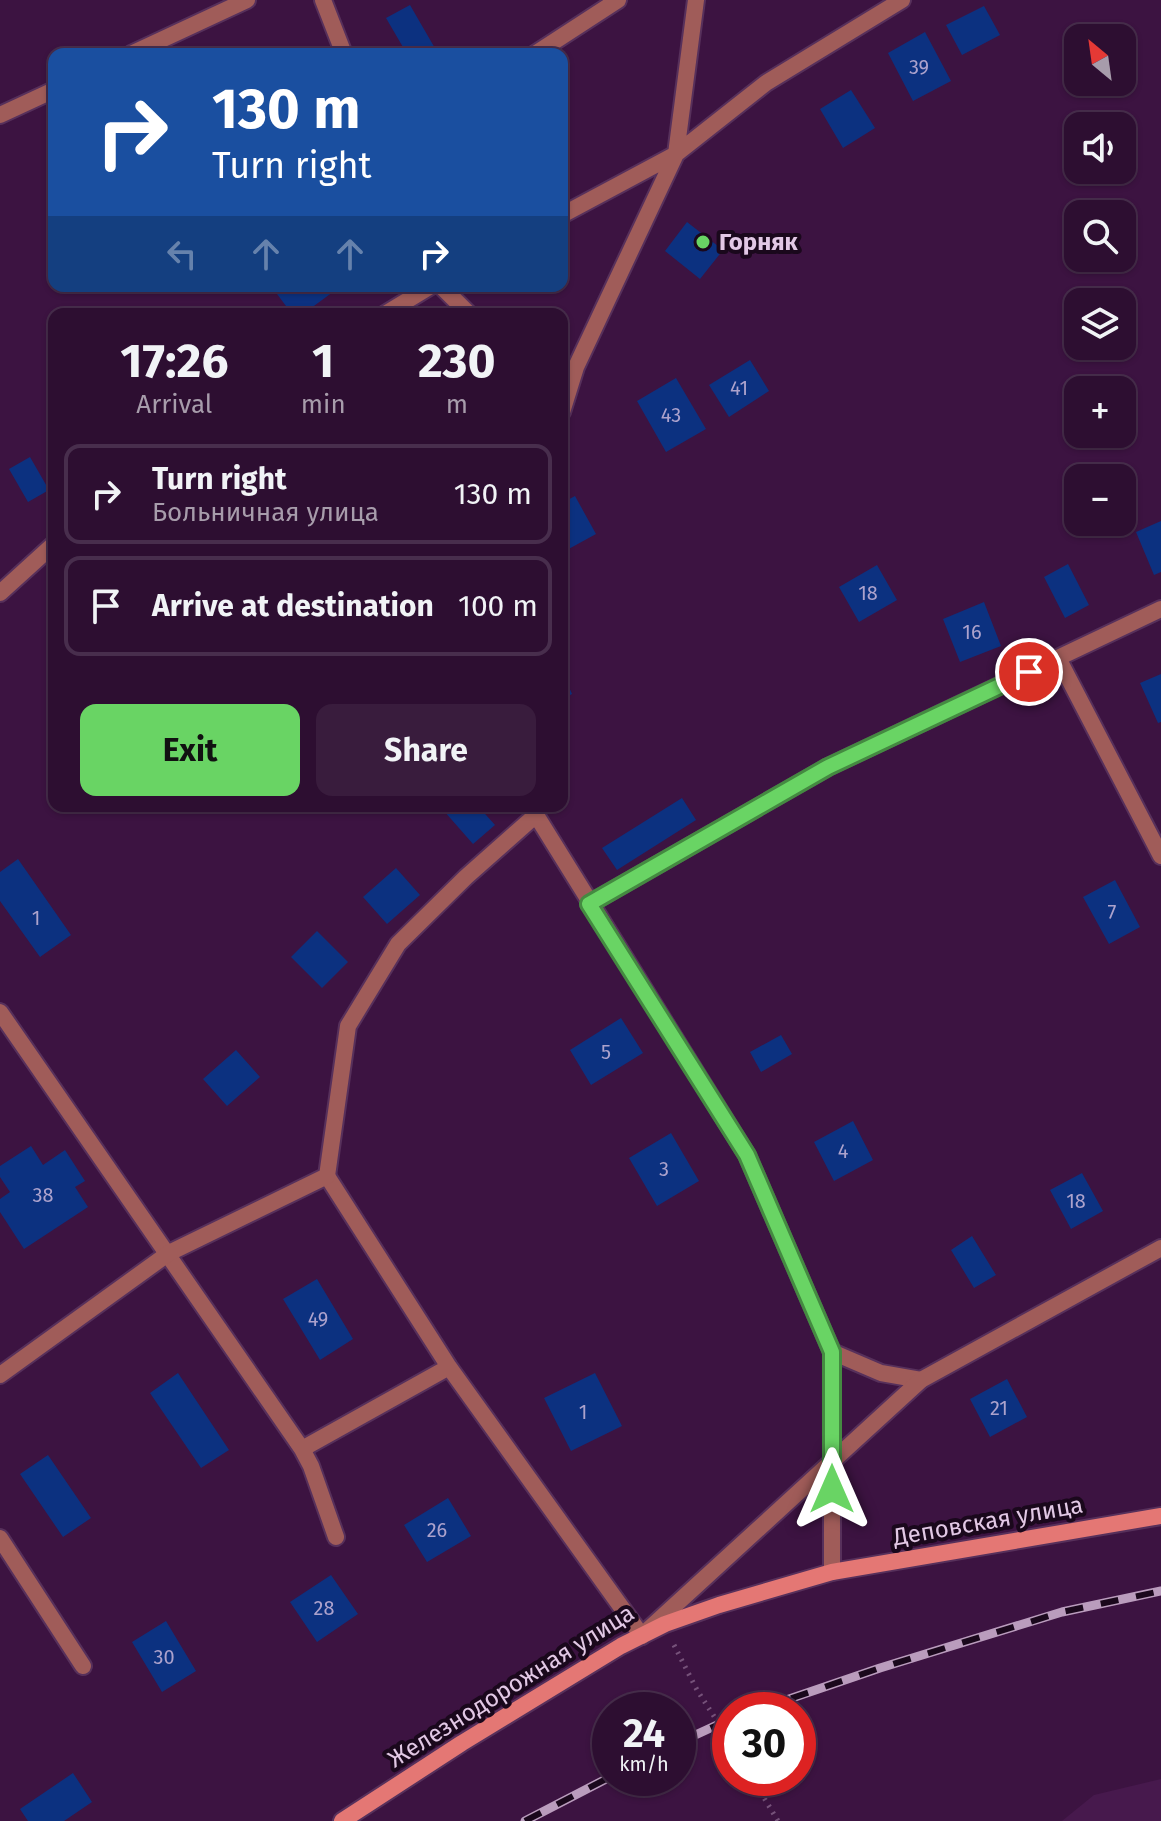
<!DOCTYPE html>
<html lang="en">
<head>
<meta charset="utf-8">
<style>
  :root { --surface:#2d0e31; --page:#391c3d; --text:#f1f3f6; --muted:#a79cab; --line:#482e4d; --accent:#69d464 }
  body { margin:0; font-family:"Fira Sans",sans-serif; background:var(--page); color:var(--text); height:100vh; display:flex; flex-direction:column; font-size:30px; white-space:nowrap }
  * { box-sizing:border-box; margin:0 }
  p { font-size:26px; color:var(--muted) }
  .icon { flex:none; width:44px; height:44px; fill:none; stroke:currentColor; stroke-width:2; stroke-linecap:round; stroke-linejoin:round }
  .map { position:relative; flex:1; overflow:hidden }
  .details { position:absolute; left:48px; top:308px; width:520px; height:504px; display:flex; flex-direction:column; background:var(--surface); border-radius:16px; box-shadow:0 2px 6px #0004,0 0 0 2px var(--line) }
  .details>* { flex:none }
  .top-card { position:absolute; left:48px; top:48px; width:520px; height:244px; border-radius:16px; box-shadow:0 2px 6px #0004,0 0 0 2px var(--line); background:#1a4fa0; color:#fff; overflow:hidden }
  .needle { width:52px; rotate:331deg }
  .controls { position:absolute; left:1064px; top:24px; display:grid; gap:16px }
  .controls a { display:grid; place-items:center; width:72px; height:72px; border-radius:16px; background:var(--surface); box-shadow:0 2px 6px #0004,0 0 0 2px var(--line); font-size:40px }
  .speed { position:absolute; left:592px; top:1692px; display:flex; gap:16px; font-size:40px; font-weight:700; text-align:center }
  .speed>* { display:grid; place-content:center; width:104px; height:104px; border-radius:50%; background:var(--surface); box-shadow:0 2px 6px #0004,0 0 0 2px var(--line); line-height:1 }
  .speed small { font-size:20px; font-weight:400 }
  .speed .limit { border:12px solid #d22; background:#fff; color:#111 }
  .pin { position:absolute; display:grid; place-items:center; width:68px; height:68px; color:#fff; margin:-34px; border:4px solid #fff; border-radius:50%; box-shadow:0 2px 8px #0007 }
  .me { position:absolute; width:88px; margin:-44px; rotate:0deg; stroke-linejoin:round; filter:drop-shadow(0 0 6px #0008) }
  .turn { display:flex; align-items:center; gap:28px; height:168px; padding:0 32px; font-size:36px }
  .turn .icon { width:104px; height:104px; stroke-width:2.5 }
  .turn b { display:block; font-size:56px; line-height:68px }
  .lanes { display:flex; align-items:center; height:76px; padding:0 32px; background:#0003; justify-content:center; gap:40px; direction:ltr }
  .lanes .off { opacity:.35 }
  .eta { display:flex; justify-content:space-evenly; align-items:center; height:136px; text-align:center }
  .eta b { font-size:48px; font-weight:700; line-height:56px }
  .action { display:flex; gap:16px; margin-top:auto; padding:16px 32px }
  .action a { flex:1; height:92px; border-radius:16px; background:var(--accent); color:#111; font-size:32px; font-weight:700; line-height:92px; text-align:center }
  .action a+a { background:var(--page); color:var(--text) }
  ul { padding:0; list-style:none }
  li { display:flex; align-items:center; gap:24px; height:100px; margin:0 16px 12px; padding:0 16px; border:4px solid var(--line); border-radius:16px }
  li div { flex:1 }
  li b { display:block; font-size:30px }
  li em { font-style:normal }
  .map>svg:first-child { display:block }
  .built { fill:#47194d }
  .building { fill:#0c3180 }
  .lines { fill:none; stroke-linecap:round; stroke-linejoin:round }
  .lane-casing { stroke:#57305b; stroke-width:20 }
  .street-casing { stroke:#57305b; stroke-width:20 }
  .secondary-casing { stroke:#57305b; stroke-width:20 }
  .path { stroke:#76527a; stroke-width:5; stroke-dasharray:2 6; stroke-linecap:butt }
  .lane { stroke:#a05c59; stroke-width:16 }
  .street { stroke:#a05c59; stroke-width:16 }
  .secondary { stroke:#e47774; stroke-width:16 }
  .rail-casing { stroke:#ba9cbd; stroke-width:9 }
  .rail { stroke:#1a081c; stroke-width:6; stroke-dasharray:18; stroke-linecap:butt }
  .route-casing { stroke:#448a41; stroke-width:20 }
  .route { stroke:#69d464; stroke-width:14 }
  .poi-dot { fill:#69d464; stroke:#1a081c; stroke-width:3 }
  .labels { text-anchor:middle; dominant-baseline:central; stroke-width:8; stroke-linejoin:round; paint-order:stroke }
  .number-label { font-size:20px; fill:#aca2cc }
  .poi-label { font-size:24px; font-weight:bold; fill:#e2c8e5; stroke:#1a081c; text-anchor:start }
  .street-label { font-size:24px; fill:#e2c8e5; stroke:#1a081c }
</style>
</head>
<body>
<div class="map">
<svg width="1161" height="1821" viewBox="0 0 1161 1821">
  <rect width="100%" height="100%" fill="#3c1341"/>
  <!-- built -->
  <path class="built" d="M1161 1779V1821H1062L1094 1795Z"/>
  <!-- building -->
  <path class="building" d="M410 5 436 50 429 54H407L386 18Z
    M984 6 1000 35 962 55 946 25Z
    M925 32 951 81 913 101 888 53Z
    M851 90 875 128 843 148 820 109Z
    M687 222 723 250 700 279 665 251Z
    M271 286H335L337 289 303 314H292Z
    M248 306 254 314H237Z
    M750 360 769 391 729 417 709 385Z
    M676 378 706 429 666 452 637 401Z
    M30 457 49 490 28 502 9 469Z
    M1102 466 1108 478H1078V517L1063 484Z
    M575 496 596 534 565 551 562 546V503Z
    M1161 521V572L1154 575 1136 532Z
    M1080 522H1105L1085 531Z
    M1068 564 1089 605 1065 618 1044 577Z
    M877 565 897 600 859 622 839 587Z
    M984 602 1001 646 960 662 943 619Z
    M562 671 572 694 562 699Z
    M1161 674V722L1158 723 1140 683Z
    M682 798 696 820 617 870 602 848Z
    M450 806H478L495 825 473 844 444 811Z
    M18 859 71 935 40 957 0 901V872Z
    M396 868 420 895 387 924 363 897Z
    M1115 880 1140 927 1109 944 1083 897Z
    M317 931 348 962 322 988 291 957Z
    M621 1018 643 1053 591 1085 570 1050Z
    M781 1035 792 1054 761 1072 750 1052Z
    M236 1050 260 1077 227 1106 203 1079Z
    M853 1121 873 1160 834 1181 814 1142Z
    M671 1133 699 1181 657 1206 629 1158Z
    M31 1146 43 1165 65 1150 85 1181 75 1187 88 1207 24 1249 0 1212V1199L10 1192 0 1177V1166Z
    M1082 1173 1103 1211 1071 1229 1050 1190Z
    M972 1236 996 1275 974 1288 951 1250Z
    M317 1279 353 1339 320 1360 283 1299Z
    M178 1373 229 1450 201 1468 150 1393Z
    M595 1373 622 1426 571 1451 544 1398Z
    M1007 1379 1027 1417 990 1437 970 1399Z
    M48 1455 91 1518 63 1537 20 1474Z
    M448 1498 471 1536 427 1562 404 1525Z
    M331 1575 358 1614 317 1642 290 1602Z
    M166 1621 196 1671 162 1692 132 1642Z
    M73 1773 92 1802 64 1821H28L20 1809Z"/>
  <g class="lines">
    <!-- lane casing -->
    <g class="lane-casing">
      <path id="lane" d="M0 1012 302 1449 311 1466 336 1537
        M327 1176 449 1367 642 1636
        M832 1352 881 1373 921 1380
        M302 1449 449 1367
        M0 1538 83 1666"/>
    </g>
    <!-- street casing -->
    <g class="street-casing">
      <path id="street" d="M323 0 344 54
        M131 54 247 0
        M535 54 618 0
        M0 115 54 90
        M562 215 676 154 696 0
        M441 286 469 314
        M385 314 431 286
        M562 412 576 367 676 154 766 83 902 0
        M0 593 54 544
        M1058 658 1161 856
        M536 815 747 1155 832 1352V1572
        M589 904 828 767 1161 609
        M0 1375 169 1253 327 1176 348 1026 398 944 466 877 536 815 531 806
        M649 1629 921 1380 1161 1248"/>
    </g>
    <!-- secondary casing -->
    <g class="secondary-casing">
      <path id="secondary" d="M342 1821 462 1743 621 1646 665 1624 719 1605 832 1572 1161 1516"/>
    </g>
    <!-- path -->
    <path class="path" d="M674 1645 697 1690 730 1741
      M752 1778 778 1821"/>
    <!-- lane -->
    <use href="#lane" class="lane"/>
    <!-- street -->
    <use href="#street" class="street"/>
    <!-- secondary -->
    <use href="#secondary" class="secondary"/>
    <!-- rail casing -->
    <g class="rail-casing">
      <path id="rail" d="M757 1710 880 1668 1062 1612 1161 1591
        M678 1743 730 1719
        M525 1821 610 1777"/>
    </g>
    <!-- rail -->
    <use href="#rail" class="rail"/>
  </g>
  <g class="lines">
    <!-- route casing -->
    <g class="route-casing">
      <path id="route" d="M832 1489V1352L747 1155 589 904 828 767 1029 672"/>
    </g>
    <!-- route -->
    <use href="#route" class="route"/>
  </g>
  <!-- markers -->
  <circle class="poi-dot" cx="703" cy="242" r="8"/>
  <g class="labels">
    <!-- number labels -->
    <g class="number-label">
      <text x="919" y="67">39</text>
      <text x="739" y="388">41</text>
      <text x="671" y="415">43</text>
      <text x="868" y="593">18</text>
      <text x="972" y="632">16</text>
      <text x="1112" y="912">7</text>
      <text x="36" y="918">1</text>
      <text x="606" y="1052">5</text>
      <text x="843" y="1151">4</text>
      <text x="664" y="1169">3</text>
      <text x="43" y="1195">38</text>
      <text x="1076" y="1201">18</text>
      <text x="318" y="1319">49</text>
      <text x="999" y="1408">21</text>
      <text x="583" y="1412">1</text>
      <text x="437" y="1530">26</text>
      <text x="324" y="1608">28</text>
      <text x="164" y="1657">30</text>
    </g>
    <!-- poi labels -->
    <g class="poi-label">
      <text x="719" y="242">Горняк</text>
    </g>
    <!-- street labels -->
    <g class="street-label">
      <text transform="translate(988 1521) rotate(-10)">Деповская улица</text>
      <text transform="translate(511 1686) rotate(-32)">Железнодорожная улица</text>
    </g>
  </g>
</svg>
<div class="controls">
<a><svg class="needle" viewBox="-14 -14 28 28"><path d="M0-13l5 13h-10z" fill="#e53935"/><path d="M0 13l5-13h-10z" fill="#a79cab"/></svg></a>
<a><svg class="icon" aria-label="sound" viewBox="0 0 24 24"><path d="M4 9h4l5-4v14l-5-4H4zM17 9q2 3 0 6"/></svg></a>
<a><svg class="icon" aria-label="search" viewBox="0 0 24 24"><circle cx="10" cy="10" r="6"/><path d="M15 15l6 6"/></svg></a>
<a><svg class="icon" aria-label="layers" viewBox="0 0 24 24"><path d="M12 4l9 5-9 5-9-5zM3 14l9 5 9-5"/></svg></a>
<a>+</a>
<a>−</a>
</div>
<div class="speed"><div>24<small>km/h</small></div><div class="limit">30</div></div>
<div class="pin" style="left:1029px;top:672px;background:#d93025"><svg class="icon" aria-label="arrive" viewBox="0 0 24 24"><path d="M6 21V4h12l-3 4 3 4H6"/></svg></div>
<svg class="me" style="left:832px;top:1489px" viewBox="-20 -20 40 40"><path d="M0-17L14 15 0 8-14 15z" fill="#69d464" stroke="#fff" stroke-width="4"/></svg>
<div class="top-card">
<div class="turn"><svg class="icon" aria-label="right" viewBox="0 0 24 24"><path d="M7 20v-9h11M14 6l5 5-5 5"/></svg><div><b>130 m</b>Turn right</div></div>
<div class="lanes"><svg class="icon off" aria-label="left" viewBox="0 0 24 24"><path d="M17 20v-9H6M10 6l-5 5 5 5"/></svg><svg class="icon off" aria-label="ahead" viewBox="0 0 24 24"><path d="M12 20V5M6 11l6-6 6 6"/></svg><svg class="icon off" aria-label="ahead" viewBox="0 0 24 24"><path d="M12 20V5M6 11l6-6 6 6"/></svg><svg class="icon" aria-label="right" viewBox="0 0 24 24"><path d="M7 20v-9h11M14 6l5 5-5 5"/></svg></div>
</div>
<section class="details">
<div class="eta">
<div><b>17:26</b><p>Arrival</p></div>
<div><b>1</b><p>min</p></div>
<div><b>230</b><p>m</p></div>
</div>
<ul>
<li><svg class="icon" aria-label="right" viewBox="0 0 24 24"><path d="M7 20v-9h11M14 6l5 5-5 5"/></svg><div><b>Turn right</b><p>Больничная улица</p></div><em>130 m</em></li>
<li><svg class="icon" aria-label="arrive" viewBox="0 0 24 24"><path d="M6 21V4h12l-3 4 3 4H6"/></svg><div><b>Arrive at destination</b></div><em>100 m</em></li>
</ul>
<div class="action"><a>Exit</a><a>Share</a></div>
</section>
</div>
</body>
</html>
